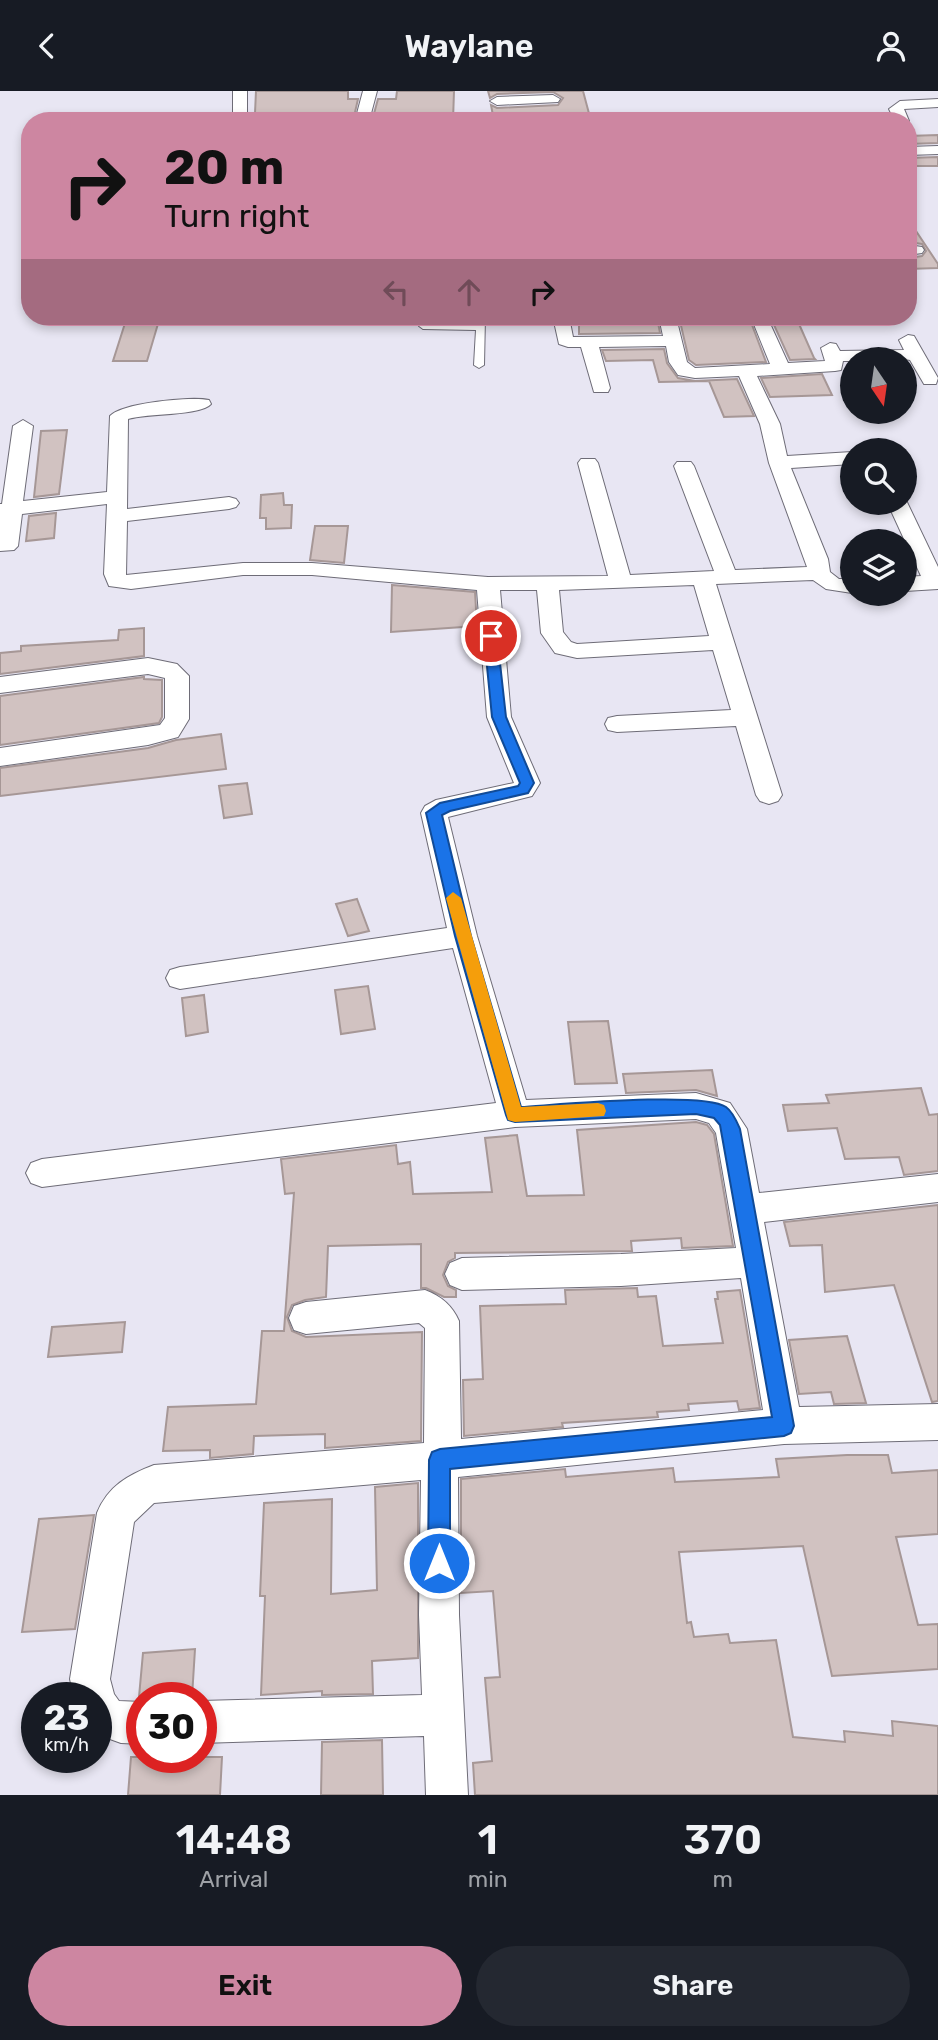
<!DOCTYPE html>
<html lang="en">
<head>
<meta charset="utf-8">
<style>
  :root { --surface:#171b24; --page:#242831; --text:#f1f3f6; --muted:#9ea1a6; --accent:#cd86a1 }
  body { margin:0; font-family:Rubik,sans-serif; background:var(--page); color:var(--text); height:100vh; display:flex; flex-direction:column; font-size:26px; white-space:nowrap }
  * { box-sizing:border-box; margin:0 }
  p { font-size:23px; color:var(--muted) }
  .icon { flex:none; width:38px; height:38px; fill:none; stroke:currentColor; stroke-width:2; stroke-linecap:round; stroke-linejoin:round }
  .map { position:relative; height:1704px; overflow:hidden }
  .side { display:flex; flex-direction:column; background:var(--surface); flex:1 }
  .side>* { flex:none }
  .top-card { position:absolute; left:21px; top:21px; width:896px; height:214px; border-radius:28px; box-shadow:0 4px 10px #0003; background:#cd86a1; color:#111; overflow:hidden }
  .needle { width:46px; rotate:167deg }
  .tools { position:absolute; left:840px; top:256px; display:grid; gap:14px }
  .tools a { display:grid; place-items:center; width:77px; height:77px; border-radius:50%; background:var(--surface); box-shadow:0 4px 10px #0003; font-size:35px }
  .speed { position:absolute; left:21px; top:1591px; display:flex; gap:14px; font-size:35px; font-weight:700; text-align:center }
  .speed>* { display:grid; place-content:center; width:91px; height:91px; border-radius:50%; background:var(--surface); box-shadow:0 4px 10px #0003; line-height:1 }
  .speed small { font-size:18px; font-weight:400 }
  .speed .limit { border:10px solid #d22; background:#fff; color:#111 }
  .pin { position:absolute; display:grid; place-items:center; width:60px; height:60px; color:#fff; margin:-30px; border:4px solid #fff; border-radius:50%; box-shadow:0 2px 7px #0007 }
  .me { position:absolute; width:77px; margin:-38px; rotate:0deg; stroke-linejoin:round; filter:drop-shadow(0 0 5px #0008) }
  .turn { display:flex; align-items:center; gap:24px; height:147px; padding:0 28px; font-size:32px }
  .turn .icon { width:91px; height:91px; stroke-width:2.5 }
  .turn b { display:block; font-size:49px; line-height:60px }
  .lanes { display:flex; align-items:center; height:66px; padding:0 28px; background:#0003; justify-content:center; gap:35px; direction:ltr }
  .lanes .off { opacity:.35 }
  .eta { display:flex; justify-content:space-evenly; align-items:center; height:119px; text-align:center }
  .eta b { font-size:42px; font-weight:600; line-height:49px }
  .button { display:flex; gap:14px; margin-top:auto; padding:14px 28px }
  .button a { flex:1; height:80px; border-radius:42px; background:var(--accent); color:#111; font-size:28px; font-weight:600; line-height:80px; text-align:center }
  .button a+a { background:var(--page); color:var(--text) }
  header { display:flex; justify-content:space-between; align-items:center; height:91px; padding:0 28px; background:var(--surface); font-size:32px; font-weight:600 }
  .map>svg:first-child { display:block }
  .building { fill:#d1c2c1; stroke:#a69796; stroke-width:2 }
  .lines { fill:none; stroke-linecap:round; stroke-linejoin:round }
  .service-casing { stroke:#6e6c77; stroke-width:2 }
  .minor-casing { stroke:#6e6c77; stroke-width:2 }
  .service { fill:#fff; fill-rule:evenodd }
  .minor { fill:#fff; fill-rule:evenodd }
  .route { fill:#1a73e8; stroke:#114b97; stroke-width:2 }
  .slow { fill:#f59e0b }
</style>
</head>
<body>
<header><svg class="icon" aria-label="back" viewBox="0 0 24 24"><path d="M15 5l-7 7 7 7"/></svg>Waylane<svg class="icon" aria-label="person" viewBox="0 0 24 24"><circle cx="12" cy="8" r="4"/><path d="M4 21q1-7 8-7t8 7"/></svg></header>
<div class="map">
<svg width="938" height="1704" viewBox="0 0 938 1704">
  <rect width="100%" height="100%" fill="#e8e6f3"/>
  <!-- building -->
  <path class="building" d="M256 0H348V8H358L353 30H266L267 22H255Z
    M397 0H454L453 30H372L378 8H396Z
    M488 0H583L591 30H494L491 14 497 17 558 14 563 7 553 1 497 3 490 7Z
    M938 44V52L908 53V45Z
    M938 66V75H914L908 67Z
    M908 128 938 173V177L908 178V167L922 165 926 160 922 153 908 151Z
    M127 226H160L147 270H113Z
    M579 226H657L660 242 579 243Z
    M679 226H749L766 271 696 274 689 269Z
    M799 233 814 267 815 268 790 269 774 234Z
    M664 258 667 272 678 287 695 290 737 288 754 325 724 326 709 290 659 291 653 269 606 270 602 259Z
    M822 283 832 304 770 306 761 287Z
    M67 339 59 403 34 406 41 340Z
    M283 402 284 414H292L291 437 266 438V427H260L261 404Z
    M56 422 54 447 26 450 29 425Z
    M315 435H348L344 472 310 469Z
    M392 494 475 501 477 535 391 541Z
    M144 537V565L0 583V562L21 560V555L118 549 119 539Z
    M144 586V588L162 589V626L159 632 0 654V605Z
    M221 643 226 678 0 705V677L148 657 176 649Z
    M247 692 252 723 224 727 219 695Z
    M357 808 369 840 348 845 336 813Z
    M368 895 375 938 341 943 335 899Z
    M204 904 208 941 186 945 182 907Z
    M608 930 617 992 575 993 568 931Z
    M712 979 717 1005 696 999 626 1002 623 983Z
    M921 997 929 1024 938 1023V1080L904 1084 899 1066 845 1068 837 1037 788 1040 783 1014 829 1012 826 1004Z
    M696 1031 707 1034 714 1043 733 1155 682 1157 681 1147 631 1150 632 1160 455 1162V1167L448 1171 443 1184 448 1195 456 1199V1206H444L426 1197H421V1153L328 1155 326 1206 305 1209 292 1214 287 1226 292 1240 306 1246 422 1241 421 1350 325 1357V1343L254 1345 253 1363 210 1367V1359L163 1360 168 1316 256 1313 262 1240H284L294 1102 285 1103 281 1068 396 1054 398 1073 410 1071 413 1103 492 1101 485 1047 517 1044 527 1105 584 1104 577 1039Z
    M938 1114V1310L932 1311 894 1194 825 1201 822 1154 790 1155 784 1131Z
    M637 1197 638 1206 656 1205 663 1255 723 1252 715 1208H718L717 1201 740 1199 760 1317 739 1319 737 1310 688 1313 689 1319 657 1321 658 1326 562 1332 563 1336 464 1345 463 1289 483 1288 480 1215 566 1213 565 1199Z
    M125 1231 122 1261 48 1266 52 1236Z
    M847 1245 866 1312 834 1313 831 1301 799 1303 789 1249Z
    M847 1364H888L892 1382 938 1379V1443L896 1446 918 1534 938 1533V1578L832 1585 803 1455 679 1461 687 1532 691 1531 694 1546 728 1543 730 1552 776 1549 793 1646 845 1651 844 1640 893 1645 892 1630 938 1635V1704H475L473 1672 492 1670 485 1587 500 1586 493 1500 461 1502V1388L565 1378 566 1386 673 1377 675 1391 779 1386 776 1368Z
    M418 1392V1567L372 1570 373 1603 322 1604V1600L261 1604 265 1505H260L264 1412 332 1408 331 1503 377 1499 375 1396Z
    M94 1424 75 1538 22 1541 39 1428Z
    M195 1558 192 1606H139L143 1562Z
    M382 1649 383 1704H321L322 1651Z
    M131 1666H222L220 1704H128Z"/>
  <g class="lines">
    <!-- service casing -->
    <g class="service-casing">
      <path id="service" d="M477 226H485L484 274 479 277 474 274 476 239 423 238 419 235 423 232 476 233Z"/>
    </g>
    <!-- minor casing -->
    <g class="minor-casing">
      <path id="minor" d="M233 0H247V30H233Z
        M363 0H377L369 30H355Z
        M553 4 560 8 558 11 497 14 490 10 497 6Z
        M938 8V16L904 18 909 30 908 31 895 30 889 18 900 10Z
        M938 55V63L908 64V56Z
        M908 154 922 156 924 159 922 162 908 164Z
        M553 226H569L573 246 663 245 659 226H676L687 271 695 277 770 273 751 226H767L788 272 825 270 821 257 830 252 836 253 840 260 904 259 899 249 908 244 914 245 938 287 936 293H924L910 269 905 268H852V270H843L841 279 835 280 757 285 780 333 787 365 852 361V373L791 377 828 468 830 481 839 488H852V502L826 498 813 489 716 493 782 704 778 710 769 713 760 710 756 704 736 635 617 641 608 639 605 633 608 627 617 625 731 619 713 559 577 567 555 562 541 542 537 499H500L511 626 540 692 532 705 448 726 477 845 526 1009 696 1002 730 1012 747 1038 759 1102 938 1083V1111L764 1131 799 1316 938 1313V1349L784 1353 458 1386 459 1524 468 1704H426L424 1645 201 1652V1610L422 1604 419 1524 421 1389 154 1412 134 1431 110 1588 114 1603 119 1610 142 1611V1653L121 1652 96 1643V1606H74L70 1588 97 1422C108 1395 128 1384 154 1374L424 1352 425 1237 419 1232 306 1243 294 1239 289 1227 294 1215 306 1211 425 1199C441 1205 452 1214 459 1230L461 1348 763 1319 741 1187 621 1195 462 1199 450 1194 445 1183 450 1172 462 1167 621 1163 736 1157 716 1042 709 1032 696 1028 515 1036 42 1096 31 1092 26 1082 31 1072 42 1068 496 1012 453 857 180 898 170 895 166 887 170 879 180 876 447 837 421 722 425 715 436 709 514 692 487 626 477 499 312 484H243L131 498 109 495 104 483 107 413 22 423 18 455 14 459 0 460V413H2L13 335 23 329 33 335 23 410 107 401 110 325C121 312 191 305 209 309L211 313C201 325 147 322 128 328L127 418 229 406 236 408 239 412 236 416 229 418 127 430 126 484 243 472H312L488 486 608 485 578 372 581 368H595L598 372 630 484 714 480 674 375 677 371H691L694 375 735 479 807 476 769 372 760 333 739 285 695 287 678 284 669 271 666 255 599 256 610 297 608 301H594L581 256H568L559 253ZM694 494 709 545 577 553 571 551 563 541 559 499Z
        M905 407 938 476V498L905 500V486L921 485 887 411H905Z
        M148 567 177 573 189 585V628L178 646 148 654 0 675V657L160 634 165 627V587L148 583 0 602V586Z"/>
    </g>
    <!-- service -->
    <use href="#service" class="service"/>
    <!-- minor -->
    <use href="#minor" class="minor"/>
  </g>
  <!-- route -->
  <path class="route" d="M491 541 497 545 506 626 534 692 528 702 450 720 442 724 471 845 521 1016C556 1014 703 1000 726 1016 733 1021 737 1031 740 1038L794 1335 791 1342 784 1345 450 1378V1472L447 1480 439 1483 431 1480 428 1472 429 1369 432 1361 440 1358 772 1326 720 1034 714 1027 696 1023 515 1031 508 1029 506 1024 455 845 426 722 440 712 518 695 520 692 492 626 484 545Z"/>
  <!-- slow -->
  <path class="slow" d="M453 801 461 807 521 1016 598 1012 604 1014 606 1020 604 1025 515 1031 508 1029 446 807Z"/>
</svg>
<div class="tools">
<a><svg class="needle" viewBox="-14 -14 28 28"><path d="M0-13l5 13h-10z" fill="#e53935"/><path d="M0 13l5-13h-10z" fill="#9ea1a6"/></svg></a>
<a><svg class="icon" aria-label="search" viewBox="0 0 24 24"><circle cx="10" cy="10" r="6"/><path d="M15 15l6 6"/></svg></a>
<a><svg class="icon" aria-label="layers" viewBox="0 0 24 24"><path d="M12 4l9 5-9 5-9-5zM3 14l9 5 9-5"/></svg></a>
</div>
<div class="speed"><div>23<small>km/h</small></div><div class="limit">30</div></div>
<div class="pin" style="left:491px;top:545px;background:#d93025"><svg class="icon" aria-label="arrive" viewBox="0 0 24 24"><path d="M6 21V4h12l-3 4 3 4H6"/></svg></div>
<svg class="me" style="left:439px;top:1472px" viewBox="-20 -20 40 40"><circle r="17" fill="#1a73e8" stroke="#fff" stroke-width="3"/><path d="M0-11L8 9 0 5-8 9z" fill="#fff"/></svg>
<div class="top-card">
<div class="turn"><svg class="icon" aria-label="right" viewBox="0 0 24 24"><path d="M7 20v-9h11M14 6l5 5-5 5"/></svg><div><b>20 m</b>Turn right</div></div>
<div class="lanes"><svg class="icon off" aria-label="left" viewBox="0 0 24 24"><path d="M17 20v-9H6M10 6l-5 5 5 5"/></svg><svg class="icon off" aria-label="ahead" viewBox="0 0 24 24"><path d="M12 20V5M6 11l6-6 6 6"/></svg><svg class="icon" aria-label="right" viewBox="0 0 24 24"><path d="M7 20v-9h11M14 6l5 5-5 5"/></svg></div>
</div>
</div>
<section class="side">
<div class="eta">
<div><b>14:48</b><p>Arrival</p></div>
<div><b>1</b><p>min</p></div>
<div><b>370</b><p>m</p></div>
</div>
<div class="button"><a>Exit</a><a>Share</a></div>
</section>
</body>
</html>
